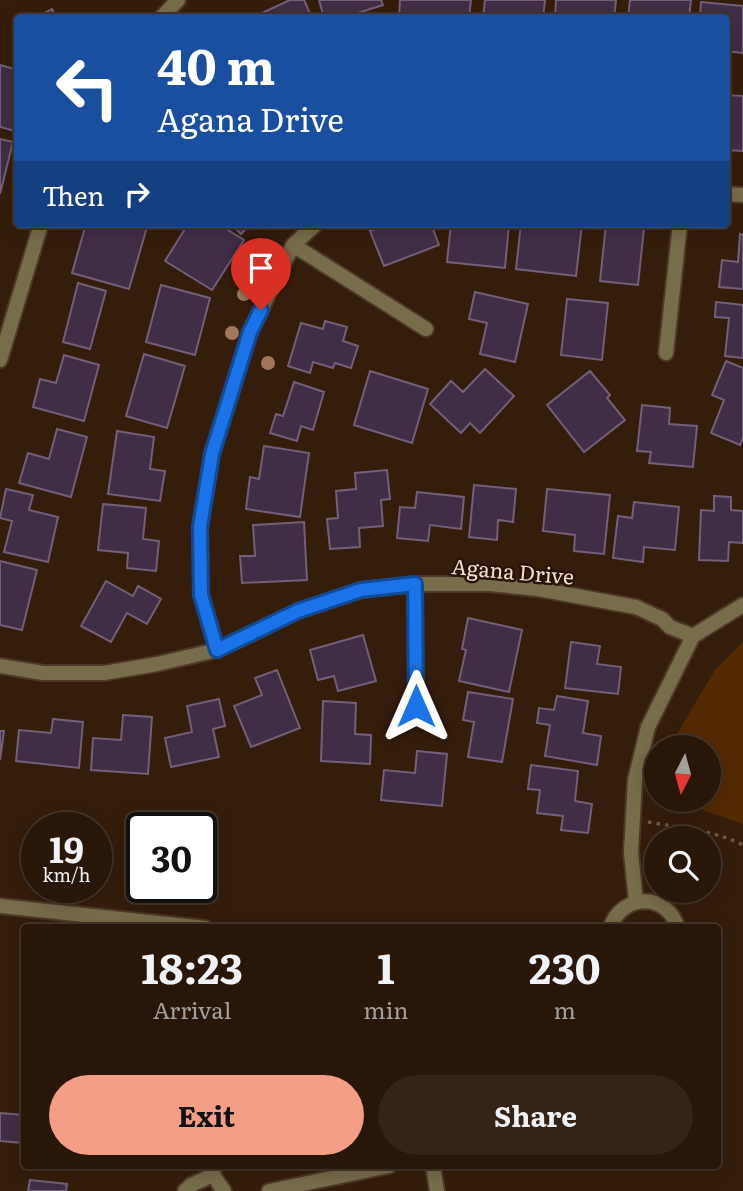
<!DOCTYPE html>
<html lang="en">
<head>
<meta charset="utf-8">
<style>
  :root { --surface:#281608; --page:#342316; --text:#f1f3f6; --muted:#a59f9c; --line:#443529; --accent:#f49e86 }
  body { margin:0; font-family:Literata,serif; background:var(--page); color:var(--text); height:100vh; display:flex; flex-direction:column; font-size:26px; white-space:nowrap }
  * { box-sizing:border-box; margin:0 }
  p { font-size:23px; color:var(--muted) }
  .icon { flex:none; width:38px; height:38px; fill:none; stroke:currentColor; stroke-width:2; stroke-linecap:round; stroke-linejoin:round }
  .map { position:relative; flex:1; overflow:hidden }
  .details { position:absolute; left:21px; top:924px; width:700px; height:245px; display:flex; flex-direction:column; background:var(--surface); border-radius:7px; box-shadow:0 4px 18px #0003,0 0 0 2px var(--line) }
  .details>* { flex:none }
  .hud { position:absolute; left:14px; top:14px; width:716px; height:214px; border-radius:7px; box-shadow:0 4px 18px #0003,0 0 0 2px var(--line); background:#1a4fa0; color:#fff; overflow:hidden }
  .needle { width:46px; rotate:186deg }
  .buttons { position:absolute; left:644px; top:735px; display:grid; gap:14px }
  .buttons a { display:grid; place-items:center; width:77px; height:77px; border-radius:50%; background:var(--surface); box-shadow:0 4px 18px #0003,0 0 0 2px var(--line); font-size:35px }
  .speed { position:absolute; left:21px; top:812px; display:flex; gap:14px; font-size:35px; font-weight:700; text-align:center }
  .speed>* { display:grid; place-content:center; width:91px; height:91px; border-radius:50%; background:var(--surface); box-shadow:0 4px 18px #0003,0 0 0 2px var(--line); line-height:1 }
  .speed small { font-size:18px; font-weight:400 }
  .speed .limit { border:4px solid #111; border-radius:10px; background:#fff; color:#111 }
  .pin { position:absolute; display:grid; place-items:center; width:60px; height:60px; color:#fff; margin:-72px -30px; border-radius:50% 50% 50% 0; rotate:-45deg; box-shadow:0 0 7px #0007 }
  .pin .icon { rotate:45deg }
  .me { position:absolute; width:77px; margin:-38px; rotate:0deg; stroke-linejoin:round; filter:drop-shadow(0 0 5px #0008) }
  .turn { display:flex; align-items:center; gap:24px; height:147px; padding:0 28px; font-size:32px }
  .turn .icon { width:91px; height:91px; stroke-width:2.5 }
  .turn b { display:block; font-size:49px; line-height:60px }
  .then { display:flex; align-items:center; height:66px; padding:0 28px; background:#0003; gap:14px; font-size:26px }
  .eta { display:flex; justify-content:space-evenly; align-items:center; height:119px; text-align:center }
  .eta b { font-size:42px; font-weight:700; line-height:49px }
  .action { display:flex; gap:14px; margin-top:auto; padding:14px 28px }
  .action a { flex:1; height:80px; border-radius:42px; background:var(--accent); color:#111; font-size:28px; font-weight:700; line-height:80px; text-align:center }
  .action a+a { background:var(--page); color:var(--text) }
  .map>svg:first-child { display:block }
  .green { fill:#542a05 }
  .building { fill:#402e46; stroke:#735f79; stroke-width:2 }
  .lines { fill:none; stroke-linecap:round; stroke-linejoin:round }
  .street-casing { stroke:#4f3827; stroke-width:18 }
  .path { stroke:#6f594a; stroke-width:3.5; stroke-dasharray:3.5 5; stroke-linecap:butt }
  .street { stroke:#786d4b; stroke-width:14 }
  .tree { fill:#a2775a }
  .route-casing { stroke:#114b97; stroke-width:18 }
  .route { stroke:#1a73e8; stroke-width:12 }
  .labels { text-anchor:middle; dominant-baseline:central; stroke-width:5; stroke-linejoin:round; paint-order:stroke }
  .street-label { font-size:21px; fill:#f0dfd5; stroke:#2a1303 }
</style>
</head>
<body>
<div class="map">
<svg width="743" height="1191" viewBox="0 0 743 1191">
  <rect width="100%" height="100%" fill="#351d0b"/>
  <!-- green -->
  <path class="green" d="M743 642V824L675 800H709V747H675L678 732 715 670Z"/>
  <!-- building -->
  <path class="building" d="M290 0H304L312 18H251Z
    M319 0H381L383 5 342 18H324Z
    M400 0H471L469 18H399Z
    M485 0H545L543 18H483Z
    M556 0H616L614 18H555Z
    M630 0H691L689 18H628Z
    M701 2 743 6V53L726 51V18H700Z
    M52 9 56 18H36Z
    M0 65 18 70V132L0 127Z
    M726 95 743 96V151L726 150Z
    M0 139 13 142 0 194Z
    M86 224H135L147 227 129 289 72 273Z
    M188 224H218L244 240 212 290 165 261Z
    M231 224H250L241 234Z
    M388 224H431L439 245 384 266 370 231Z
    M451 224H509L505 268 447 262Z
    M521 224H582L576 276 516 269Z
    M606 224 644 228 638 285 600 281Z
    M740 234 743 235V289L719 287 722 260 738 262Z
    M78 283 106 291 90 349 63 342Z
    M161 285 210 298 195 355 146 342Z
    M475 292 528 304 515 362 480 354 487 323 469 319Z
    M567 299 608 303 602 360 561 355Z
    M716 302 743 305V358L725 356 729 318 715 317Z
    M325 321 347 327 343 341 358 346 351 368 335 363 333 368 313 362 310 373 288 366 301 323 323 329Z
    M144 354 185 366 167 428 126 416Z
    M64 355 99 365 84 421 33 407 40 379 56 383Z
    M726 361 743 368V438L740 445 711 433 724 400 712 395Z
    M485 369 514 396 480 433 470 423 461 433 430 404 451 381 463 392Z
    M370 371 428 389 412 443 354 425Z
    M590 371 610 395 607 398 625 420 584 452 547 405Z
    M294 382 324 392 313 430 301 426 297 441 270 433 276 414 283 416Z
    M642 405 670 408 669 424 697 426 693 467 649 463 651 452 637 451Z
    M57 429 87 437 71 497 19 483 28 453 49 459Z
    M117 431 154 437 150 469 165 471 160 501 108 494Z
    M264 446 309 453 300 517 246 509 250 477 259 479Z
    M387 470 390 499 381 500 383 526 359 528 360 547 330 549 327 519 338 518 336 491 356 489 355 473Z
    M474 485 516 489 513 522 498 520 497 540 469 537Z
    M6 489 33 495 29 510 58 517 48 562 4 552 12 521 0 518Z
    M547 489 610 495 604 554 574 551 575 535 543 531Z
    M417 492 464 497 461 529 430 525 428 541 397 538 400 507 415 508Z
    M714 496 731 497V510L743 511V543L729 542 728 561 699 560 701 510 714 511Z
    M634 502 679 507 675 550 644 547 643 562 613 558 618 516 632 518Z
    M103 504 146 508 143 539 159 541 156 571 127 568 128 553 98 550Z
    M304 522 307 580 242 583 240 556H255L253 525Z
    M0 561 37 570 22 630 0 625Z
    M106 581 133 596 138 586 161 599 147 624 127 613 111 642 81 626Z
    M468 618 522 630 509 692 459 681 466 650 462 649Z
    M363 635 376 681 338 691 334 676 318 680 310 650Z
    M571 642 600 646 597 664 621 667 618 694 565 688Z
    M277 670 300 728 251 747 234 706 262 695 255 678Z
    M468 692 513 699 502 762 468 757 474 722 463 720Z
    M557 696 588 701 583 733 601 736 597 765 545 756 550 725 537 723 539 708 554 710Z
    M219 699 225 726 213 729 219 757 171 767 165 738 192 732 187 706Z
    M323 701 356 703 355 734 371 735 370 764 321 761Z
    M123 715 152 717 148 774 91 770 93 738 121 740Z
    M53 719 83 722 79 768 16 761 19 730 51 733Z
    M0 731H4L0 760Z
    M417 751 447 754 442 806 381 800 384 770 415 773Z
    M531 765 578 771 575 801 592 804 588 833 561 830 563 816 537 813 540 790 528 789Z
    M0 1113 24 1115V1155L21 1154 22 1143 0 1141Z
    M654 1166H680V1170H654Z
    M30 1180 67 1184 66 1191H28Z"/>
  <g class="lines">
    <!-- street casing -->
    <g class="street-casing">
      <path id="street" d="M161 18 178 0
        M726 194 743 195
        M293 245 426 329
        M666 353 680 224
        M0 360 41 224
        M415 584 416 706
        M217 650 201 595 200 527 212 454 250 332 293 245 316 224
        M0 666 43 673H104L157 664 217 650 298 611 361 590 415 584H490L538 589 636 607 662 619 670 627 693 636
        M636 902 631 852 635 780 648 727 693 636 743 605
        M0 906 205 928
        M610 928C622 893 667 892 678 928
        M433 1166 437 1191
        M214 1167 213 1175 224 1191
        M185 1191 191 1185 213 1175
        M269 1191 389 1166"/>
    </g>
    <!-- path -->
    <path class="path" d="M648 822C681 828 713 830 743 845"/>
    <!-- street -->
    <use href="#street" class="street"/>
  </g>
  <!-- trees -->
  <g class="tree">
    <circle cx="264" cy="259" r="7"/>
    <circle cx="244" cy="294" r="7"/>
    <circle cx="232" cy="333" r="7"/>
    <circle cx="268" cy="363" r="7"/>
  </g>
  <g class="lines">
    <!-- route casing -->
    <g class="route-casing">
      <path id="route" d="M261 310 250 332 212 454 200 527 201 595 217 650 298 611 361 590 415 584 416 706"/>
    </g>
    <!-- route -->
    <use href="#route" class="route"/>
  </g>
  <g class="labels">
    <!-- street labels -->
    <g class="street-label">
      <text transform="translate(513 570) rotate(5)">Agana Drive</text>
    </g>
  </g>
</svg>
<div class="buttons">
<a><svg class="needle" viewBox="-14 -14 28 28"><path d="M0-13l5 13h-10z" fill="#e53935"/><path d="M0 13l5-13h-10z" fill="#a59f9c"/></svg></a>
<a><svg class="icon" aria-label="search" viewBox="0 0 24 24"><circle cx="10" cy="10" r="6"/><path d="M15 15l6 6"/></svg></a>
</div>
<div class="speed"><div>19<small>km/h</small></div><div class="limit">30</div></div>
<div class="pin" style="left:261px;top:310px;background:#d93025"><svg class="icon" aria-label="arrive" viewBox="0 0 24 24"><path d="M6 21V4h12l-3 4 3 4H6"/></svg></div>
<svg class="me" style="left:416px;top:706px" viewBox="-20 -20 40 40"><path d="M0-17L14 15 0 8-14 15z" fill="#1a73e8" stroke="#fff" stroke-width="4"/></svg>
<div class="hud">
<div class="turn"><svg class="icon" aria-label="left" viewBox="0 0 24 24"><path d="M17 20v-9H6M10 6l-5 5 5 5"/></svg><div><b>40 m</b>Agana Drive</div></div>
<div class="then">Then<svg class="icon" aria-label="right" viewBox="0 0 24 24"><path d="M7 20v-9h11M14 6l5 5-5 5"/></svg></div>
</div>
<section class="details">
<div class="eta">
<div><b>18:23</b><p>Arrival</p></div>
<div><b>1</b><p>min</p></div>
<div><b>230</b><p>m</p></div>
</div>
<div class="action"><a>Exit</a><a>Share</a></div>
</section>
</div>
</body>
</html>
